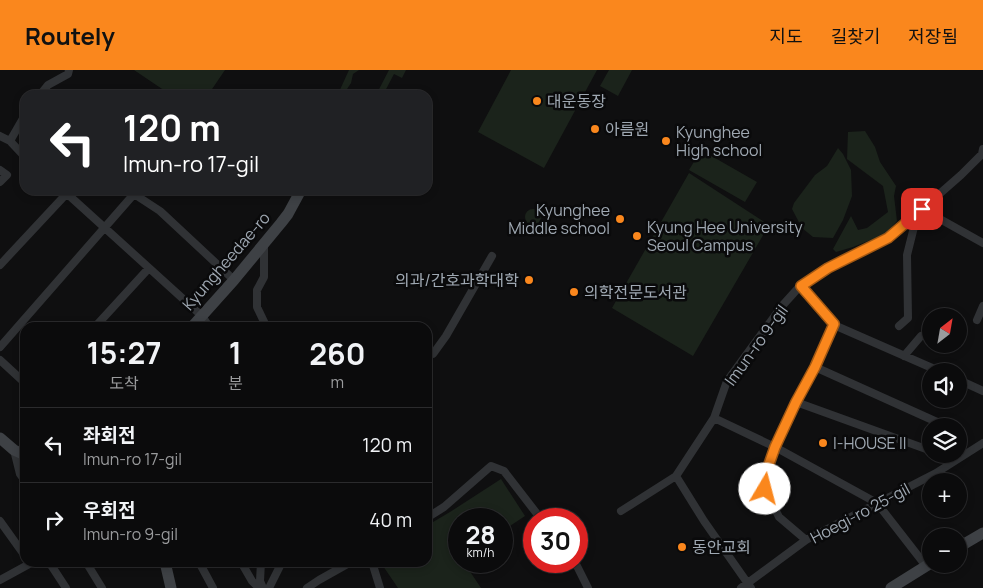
<!DOCTYPE html>
<html lang="ko">
<head>
<meta charset="utf-8">
<style>
  :root { --surface:#0b0b0c; --page:#19191a; --text:#f1f3f6; --muted:#9a9b9d; --line:#2b2b2d; --accent:#fa871d }
  body { margin:0; font-family:Manrope,"Noto Sans KR",sans-serif; background:var(--page); color:var(--text); height:100vh; display:flex; flex-direction:column; font-size:19px; white-space:nowrap }
  * { box-sizing:border-box; margin:0 }
  p { font-size:16px; color:var(--muted) }
  .icon { flex:none; width:28px; height:28px; fill:none; stroke:currentColor; stroke-width:2; stroke-linecap:round; stroke-linejoin:round }
  .map { position:relative; flex:1; overflow:hidden }
  .details { position:absolute; left:20px; top:252px; width:412px; height:245px; display:flex; flex-direction:column; background:var(--surface); border-radius:15px; box-shadow:0 2px 8px #0003,0 0 0 1px var(--line) }
  .details>* { flex:none }
  .hud { position:absolute; left:20px; top:20px; width:412px; height:105px; border-radius:15px; box-shadow:0 2px 8px #0003,0 0 0 1px var(--line); background:#202124; color:#fff; overflow:hidden }
  .needle { width:32px; rotate:31deg }
  .controls { position:absolute; left:922px; top:238px; display:grid; gap:10px }
  .controls a { display:grid; place-items:center; width:45px; height:45px; border-radius:50%; background:var(--surface); box-shadow:0 2px 8px #0003,0 0 0 1px var(--line); font-size:25px }
  .speed { position:absolute; left:448px; top:438px; display:flex; gap:10px; font-size:25px; font-weight:700; text-align:center }
  .speed>* { display:grid; place-content:center; width:65px; height:65px; border-radius:50%; background:var(--surface); box-shadow:0 2px 8px #0003,0 0 0 1px var(--line); line-height:1 }
  .speed small { font-size:12px; font-weight:400 }
  .speed .limit { border:8px solid #d22; background:#fff; color:#111 }
  .pin { position:absolute; display:grid; place-items:center; width:42px; height:42px; color:#fff; margin:-21px; border-radius:10px; box-shadow:0 2px 8px #0006 }
  .me { position:absolute; width:55px; margin:-28px; rotate:8deg; stroke-linejoin:round; filter:drop-shadow(0 0 4px #0008) }
  .turn { display:flex; align-items:center; gap:18px; height:105px; padding:0 20px; font-size:22px }
  .turn .icon { width:65px; height:65px; stroke-width:2.5 }
  .turn b { display:block; font-size:35px; line-height:42px }
  .eta { display:flex; justify-content:space-evenly; align-items:center; height:85px; text-align:center }
  .eta b { font-size:30px; font-weight:700; line-height:35px }
  ul { padding:0; list-style:none }
  li { display:flex; align-items:center; gap:15px; height:75px; padding:0 20px; border-top:1px solid var(--line) }
  li div { flex:1 }
  li b { display:block; font-size:19px }
  li em { font-style:normal }
  header { display:flex; align-items:center; gap:30px; box-sizing:border-box; height:70px; padding:0 25px; background:var(--accent); color:#111 }
  header strong { font-size:24px }
  nav { display:flex; gap:28px; margin-inline-start:auto; font-size:18px }
  .map>svg:first-child { display:block }
  .green { fill:#1b231b }
  .lines { fill:none; stroke-linecap:round; stroke-linejoin:round }
  .street { stroke:#303235; stroke-width:8 }
  .secondary { stroke:#3e4145; stroke-width:11 }
  .route-casing { stroke:#a25813; stroke-width:12 }
  .route { stroke:#fa871d; stroke-width:9 }
  .poi-dot { fill:#fa871d; stroke:#0a0a0b; stroke-width:2 }
  .labels { text-anchor:middle; dominant-baseline:central; stroke-width:5; stroke-linejoin:round; paint-order:stroke }
  .poi-label { font-size:16px; fill:#9fa8b2; stroke:#0a0a0b; text-anchor:start }
  .street-label { font-size:16px; fill:#9fa8b2; stroke:#0a0a0b }
</style>
</head>
<body>
<header>
<strong>Routely</strong>
<nav><a>지도</a><a>길찾기</a><a>저장됨</a></nav>
</header>
<div class="map">
<svg width="983" height="518" viewBox="0 0 983 518">
  <rect width="100%" height="100%" fill="#0f0f10"/>
  <!-- green -->
  <path class="green" d="M134 0H225L208 25H171Z
    M349 0H359L353 4 351 13 343 25H339L338 24Z
    M389 0H406L402 8 394 4 383 25H376Z
    M511 0H597L544 98 478 62Z
    M609 0H632L618 26 600 16Z
    M865 61 875 77 880 92 896 116 894 126 897 151 886 164 853 177 836 182 833 179 851 146 858 160 867 158 888 142 883 116 847 89 848 62Z
    M838 78 843 84 851 100 852 126 843 150 833 168 813 167 802 158 792 139 794 133 815 105 827 96Z
    M701 80 757 112 745 132 689 100Z
    M689 103 769 155 693 286 612 238Z
    M525 147a8 8 0 1 1 16 0a8 8 0 1 1-16 0Z
    M501 409 525 446 501 462V449H459V491H463L481 518H398L381 493 428 492V455L450 442Z"/>
  <g class="lines">
    <!-- street -->
    <path class="street" d="M40 25 48 15 68 4 69 0
      M25 45 10 71 25 87
      M0 66 10 71
      M0 100 7 105 0 112
      M63 120 202 246 210 258
      M922 139 983 173
      M264 174V207L257 220V237L267 258
      M0 195 70 120
      M801 215 834 255 939 301
      M977 250 983 236
      M899 256 908 248 907 185 915 153 914 146
      M94 258 149 198
      M0 277 134 124 160 141 234 210
      M428 283 433 284 446 266 492 186
      M904 286 921 266
      M0 290 25 313
      M815 297 937 352
      M959 310 983 321
      M796 332 926 379
      M714 348 775 377 877 433 926 496
      M14 380 20 404 25 411
      M621 441 676 406
      M428 447 444 437 491 396 504 401 541 449
      M0 451 25 486
      M806 470 779 447 765 419 768 397 775 377 796 332 815 297 834 255
      M573 491 577 496 588 518
      M49 492 66 518
      M86 492 102 518
      M199 492 213 518
      M241 492 252 511 259 518
      M261 492 260 511 263 518
      M372 492 380 518
      M0 510 33 492
      M269 518 282 492
      M307 518 319 510 351 492
      M741 518 806 470 936 403 983 373
      M751 518 704 451 676 406 714 348 727 311 782 236 801 215 828 198 888 169 961 105 982 84 983 79"/>
    <!-- secondary -->
    <path class="secondary" d="M191 258 234 210 281 153 288 144 301 120
      M0 368 14 380 25 385
      M959 477 983 463
      M165 492 171 518
      M891 518 931 493"/>
  </g>
  <g class="lines">
    <!-- route casing -->
    <g class="route-casing">
      <path id="route" d="M765 419 768 397 775 377 796 332 815 297 834 254 801 216 828 198 888 168 922 139"/>
    </g>
    <!-- route -->
    <use href="#route" class="route"/>
  </g>
  <!-- markers -->
  <g class="poi-dot">
    <circle cx="537" cy="31" r="5"/>
    <circle cx="595" cy="59" r="5"/>
    <circle cx="666" cy="71" r="5"/>
    <circle cx="620" cy="149" r="5"/>
    <circle cx="637" cy="166" r="5"/>
    <circle cx="529" cy="210" r="5"/>
    <circle cx="574" cy="222" r="5"/>
    <circle cx="823" cy="373" r="5"/>
    <circle cx="682" cy="477" r="5"/>
  </g>
  <g class="labels">
    <!-- poi labels -->
    <g class="poi-label">
      <text x="547" y="31">대운동장</text>
      <text x="605" y="59">아름원</text>
      <text x="676" y="62">Kyunghee<tspan x="676" dy="18">High school</tspan></text>
      <text x="610" y="140" text-anchor="end">Kyunghee<tspan x="610" dy="18">Middle school</tspan></text>
      <text x="647" y="157">Kyung Hee University<tspan x="647" dy="18">Seoul Campus</tspan></text>
      <text x="519" y="210" text-anchor="end">의과/간호과학대학</text>
      <text x="584" y="222">의학전문도서관</text>
      <text x="833" y="373">I-HOUSE II</text>
      <text x="692" y="477">동안교회</text>
    </g>
    <!-- street labels -->
    <g class="street-label">
      <text transform="translate(226 191) rotate(-49)">Kyungheedae-ro</text>
      <text transform="translate(756 275) rotate(-54)">Imun-ro 9-gil</text>
      <text transform="translate(860 443) rotate(-28)">Hoegi-ro 25-gil</text>
    </g>
  </g>
</svg>
<div class="controls">
<a><svg class="needle" viewBox="-14 -14 28 28"><path d="M0-13l5 13h-10z" fill="#e53935"/><path d="M0 13l5-13h-10z" fill="#9a9b9d"/></svg></a>
<a><svg class="icon" aria-label="sound" viewBox="0 0 24 24"><path d="M4 9h4l5-4v14l-5-4H4zM17 9q2 3 0 6"/></svg></a>
<a><svg class="icon" aria-label="layers" viewBox="0 0 24 24"><path d="M12 4l9 5-9 5-9-5zM3 14l9 5 9-5"/></svg></a>
<a>+</a>
<a>−</a>
</div>
<div class="speed"><div>28<small>km/h</small></div><div class="limit">30</div></div>
<div class="pin" style="left:922px;top:139px;background:#d93025"><svg class="icon" aria-label="arrive" viewBox="0 0 24 24"><path d="M6 21V4h12l-3 4 3 4H6"/></svg></div>
<svg class="me" style="left:765px;top:419px" viewBox="-20 -20 40 40"><circle r="19" fill="#fff"/><path d="M0-13L10 11 0 6-10 11z" fill="#fa871d"/></svg>
<div class="hud">
<div class="turn"><svg class="icon" aria-label="left" viewBox="0 0 24 24"><path d="M17 20v-9H6M10 6l-5 5 5 5"/></svg><div><b>120 m</b>Imun-ro 17-gil</div></div>
</div>
<section class="details">
<div class="eta">
<div><b>15:27</b><p>도착</p></div>
<div><b>1</b><p>분</p></div>
<div><b>260</b><p>m</p></div>
</div>
<ul>
<li><svg class="icon" aria-label="left" viewBox="0 0 24 24"><path d="M17 20v-9H6M10 6l-5 5 5 5"/></svg><div><b>좌회전</b><p>Imun-ro 17-gil</p></div><em>120 m</em></li>
<li><svg class="icon" aria-label="right" viewBox="0 0 24 24"><path d="M7 20v-9h11M14 6l5 5-5 5"/></svg><div><b>우회전</b><p>Imun-ro 9-gil</p></div><em>40 m</em></li>
</ul>
</section>
</div>
</body>
</html>
